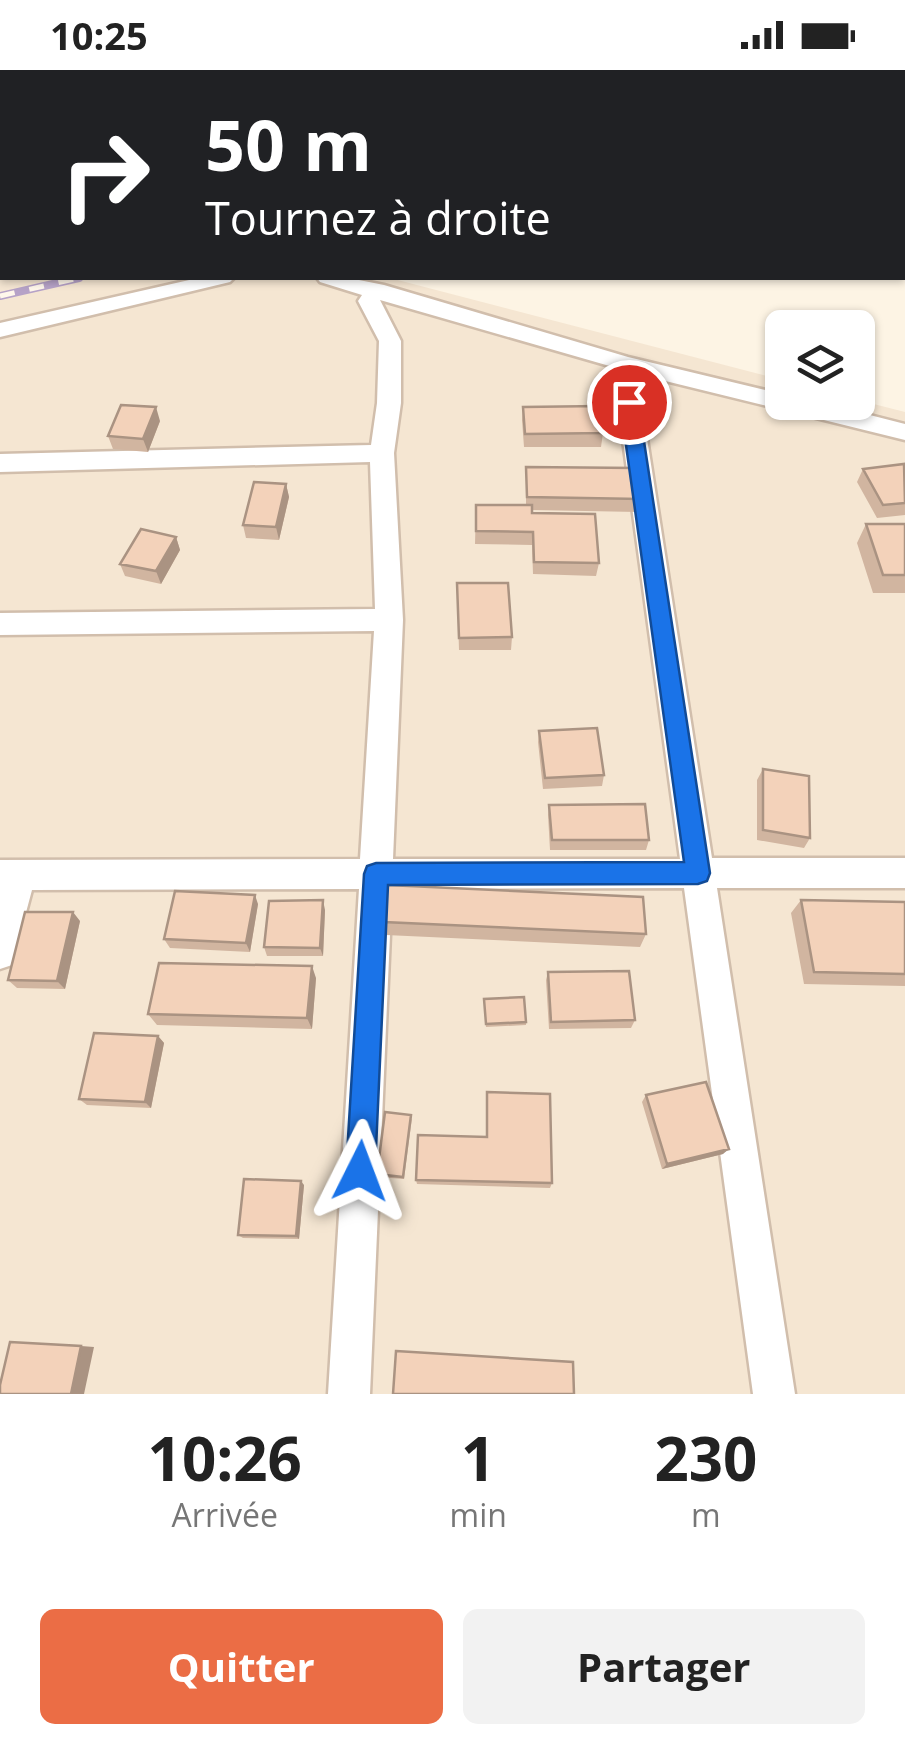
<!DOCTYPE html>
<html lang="fr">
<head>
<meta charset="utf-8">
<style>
  :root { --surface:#fff; --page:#f2f2f2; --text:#222; --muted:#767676; --accent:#eb6d45 }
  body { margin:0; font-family:"Open Sans",sans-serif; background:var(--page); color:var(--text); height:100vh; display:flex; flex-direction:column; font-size:38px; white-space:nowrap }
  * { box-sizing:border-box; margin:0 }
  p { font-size:32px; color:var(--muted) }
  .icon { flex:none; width:55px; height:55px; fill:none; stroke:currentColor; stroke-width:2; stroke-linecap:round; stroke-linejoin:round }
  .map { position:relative; height:1324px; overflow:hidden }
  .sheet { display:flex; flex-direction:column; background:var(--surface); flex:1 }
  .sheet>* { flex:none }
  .guide { position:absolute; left:0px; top:0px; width:905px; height:210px; box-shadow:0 2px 8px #0004; background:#202124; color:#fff; overflow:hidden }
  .controls { position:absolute; left:765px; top:240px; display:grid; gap:20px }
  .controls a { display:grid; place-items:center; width:110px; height:110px; border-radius:15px; background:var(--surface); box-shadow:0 2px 8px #0004; font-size:50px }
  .pin { position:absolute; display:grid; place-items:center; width:85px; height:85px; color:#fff; margin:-42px; border:5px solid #fff; border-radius:50%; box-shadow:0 2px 10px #0007 }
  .me { position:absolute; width:110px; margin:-55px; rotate:3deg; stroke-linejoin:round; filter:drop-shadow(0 0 8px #0008) }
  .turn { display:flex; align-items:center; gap:35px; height:210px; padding:0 40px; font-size:45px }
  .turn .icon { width:130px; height:130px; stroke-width:2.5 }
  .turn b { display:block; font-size:70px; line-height:85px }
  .eta { display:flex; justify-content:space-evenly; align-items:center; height:170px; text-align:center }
  .eta b { font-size:60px; font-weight:700; line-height:70px }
  .action { display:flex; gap:20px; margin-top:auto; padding:20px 40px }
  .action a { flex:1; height:115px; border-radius:15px; background:var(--accent); color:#fff; font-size:40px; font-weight:700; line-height:115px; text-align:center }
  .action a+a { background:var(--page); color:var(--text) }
  .status { display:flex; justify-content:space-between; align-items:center; height:70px; padding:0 50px; background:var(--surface); direction:ltr }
  .status svg { height:28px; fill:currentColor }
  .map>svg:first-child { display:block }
  .residential { fill:#f5e6d2 }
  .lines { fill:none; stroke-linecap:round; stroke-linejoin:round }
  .minor-casing { stroke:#d1beac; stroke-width:5 }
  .minor { fill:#fff; fill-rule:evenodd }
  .rail-casing { stroke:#b6a2c7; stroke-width:8 }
  .rail { stroke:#fff7eb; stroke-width:5; stroke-dasharray:15; stroke-linecap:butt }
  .wall { fill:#d1b5a0 }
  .shaded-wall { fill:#aa9382 }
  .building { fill:#f3d2ba; stroke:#aa9382; stroke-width:2.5 }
  .route { fill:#1a73e8; stroke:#114b97; stroke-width:2.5 }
</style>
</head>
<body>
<div class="status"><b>10:25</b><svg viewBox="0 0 49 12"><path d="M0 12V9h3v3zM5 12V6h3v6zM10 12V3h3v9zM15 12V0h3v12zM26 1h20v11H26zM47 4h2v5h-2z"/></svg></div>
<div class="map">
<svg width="905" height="1324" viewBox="0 0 905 1324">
  <rect width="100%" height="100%" fill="#fdf4e4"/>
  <!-- residential -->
  <path class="residential" d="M0 0 515 2H2V208H390L782 310V332L858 330 905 342V1324H0Z"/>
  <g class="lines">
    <!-- minor casing -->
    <g class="minor-casing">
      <path id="minor" d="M189 0H207L208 2H191Z
        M381 0H399L400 2H383Z
        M489 0H507L508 2H491Z
        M902 38H905V48H902Z
        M0 91 2 92V108L0 107Z
        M198 208H234L230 212 0 267V253Z
        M317 208H349L384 215 628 287 782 324V332H819L905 354V370L637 304 712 788H905V818H717L795 1324H753L684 818 392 819 370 1324H328L359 819 32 820 12 895 0 899V790L360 789 374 561 0 565V543L375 539 370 392 0 402V384L371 375 377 333 379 271 358 231 362 225 320 212ZM380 230 613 297 680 789H393L403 550 394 383 401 333V271Z"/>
    </g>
    <!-- minor -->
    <use href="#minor" class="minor"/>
    <!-- rail casing -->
    <g class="rail-casing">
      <path id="rail" d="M0 226 79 208"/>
    </g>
    <!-- rail -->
    <use href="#rail" class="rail"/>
  </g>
  <!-- wall -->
  <path class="wall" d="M523 337 603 363 601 377H524L522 350Z
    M160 351 148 382 113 379 108 366Z
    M905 395V445L877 448 857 412 863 399Z
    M526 397 641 429 638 442 532 440V443L599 493 596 506 533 504 532 475 475 474 476 435H526Z
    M286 414 289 427 279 470 246 468 243 455Z
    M866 454H905V523H873L857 473Z
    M176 467 180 480 161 514 125 506 120 494Z
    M457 513 512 567 511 580H459Z
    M539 661 604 705 602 716 543 719 538 672Z
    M763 699 810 768 804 778 757 770V710Z
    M549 735 649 770 646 780H550L548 745Z
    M801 830 905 832V916L804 914 791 843Z
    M258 834 250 882 170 878 164 869Z
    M325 840 323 886H267L264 877Z
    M80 851 65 919 17 918 8 910Z
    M384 852 646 864 640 877 386 865Z
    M548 902 635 950 631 958 549 959 546 910Z
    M316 908 312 959 157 955 148 944Z
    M484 933 526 952V955L486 957Z
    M158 966 164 973 151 1038 87 1035 79 1029Z
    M646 1025 723 1084 662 1099 642 1032Z
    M412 1048 404 1109 378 1107 377 1104Z
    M416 1110 552 1113 550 1118 417 1114Z
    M304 1115 299 1169 243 1168 238 1165Z"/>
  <!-- shaded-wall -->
  <path class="shaded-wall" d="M156 337 160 351 148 382 143 369Z
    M286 414 289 427 279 470 276 457Z
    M176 467 180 480 161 514 156 501Z
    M255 825 258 834 250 882 246 873Z
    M323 830 325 840 323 886 320 878Z
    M73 842 80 851 65 919 57 911Z
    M312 896 316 908 312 959 307 948Z
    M158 966 164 973 151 1038 145 1032Z
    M729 1079 723 1084 662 1099 667 1094Z
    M301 1111 304 1115 299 1169 296 1166Z
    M81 1276 94 1277 84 1324H71Z"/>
  <!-- building -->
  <path class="building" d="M122 0H140L142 2H111Z
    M121 335 156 337 143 369 108 366Z
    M599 336 603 363 525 364 523 337Z
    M904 394 905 433 883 435 863 399Z
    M526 397 637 398 641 429 527 427Z
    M254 412 286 414 276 457 243 455Z
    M476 435H532V443L595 444 599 493 534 492 533 462 476 461Z
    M866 454H905V505H883Z
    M141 459 176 467 156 501 120 494Z
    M457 513H508L512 567 459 568Z
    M597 658 604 705 545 708 539 661Z
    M763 699 809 706 810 768 763 760Z
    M645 734 649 770H552L549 735Z
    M387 815 643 827 646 864 384 852Z
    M175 821 255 825 246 873 164 869Z
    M323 830 320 878 264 877 269 831Z
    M801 830 905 832V904L814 902Z
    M25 842H73L57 911 8 910Z
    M159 893 312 896 307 948 148 944Z
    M629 901 635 950 551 952 548 902Z
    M524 927 526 952 486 954 484 929Z
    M94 963 158 966 145 1032 79 1029Z
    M706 1012 729 1079 667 1094 646 1025Z
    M487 1022 550 1024 552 1113 416 1110 418 1065 487 1067Z
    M385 1042 411 1045 403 1107 377 1104Z
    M244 1109 301 1111 296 1166 238 1165Z
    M10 1272 81 1276 71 1324H0V1315Z
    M396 1281 573 1292 574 1324H393Z"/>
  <!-- route -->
  <path class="route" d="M629 326 638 332 710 803 707 811 698 814 388 815 375 1101 371 1112 360 1116 350 1112 346 1101 364 804 367 796 376 793 684 792 620 332Z"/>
</svg>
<div class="controls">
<a><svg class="icon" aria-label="layers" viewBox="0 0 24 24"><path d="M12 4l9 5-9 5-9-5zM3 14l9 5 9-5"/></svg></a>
</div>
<div class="pin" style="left:629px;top:332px;background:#d93025"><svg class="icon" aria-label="arrive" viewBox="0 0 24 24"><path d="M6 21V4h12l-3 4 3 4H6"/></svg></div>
<svg class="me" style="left:360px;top:1101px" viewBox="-20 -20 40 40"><path d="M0-17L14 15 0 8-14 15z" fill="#1a73e8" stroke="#fff" stroke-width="4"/></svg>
<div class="guide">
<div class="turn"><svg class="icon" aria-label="right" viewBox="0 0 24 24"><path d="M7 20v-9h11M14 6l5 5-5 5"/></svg><div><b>50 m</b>Tournez à droite</div></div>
</div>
</div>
<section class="sheet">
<div class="eta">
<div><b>10:26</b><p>Arrivée</p></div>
<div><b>1</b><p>min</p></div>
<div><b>230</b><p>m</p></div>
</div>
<div class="action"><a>Quitter</a><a>Partager</a></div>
</section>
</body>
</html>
